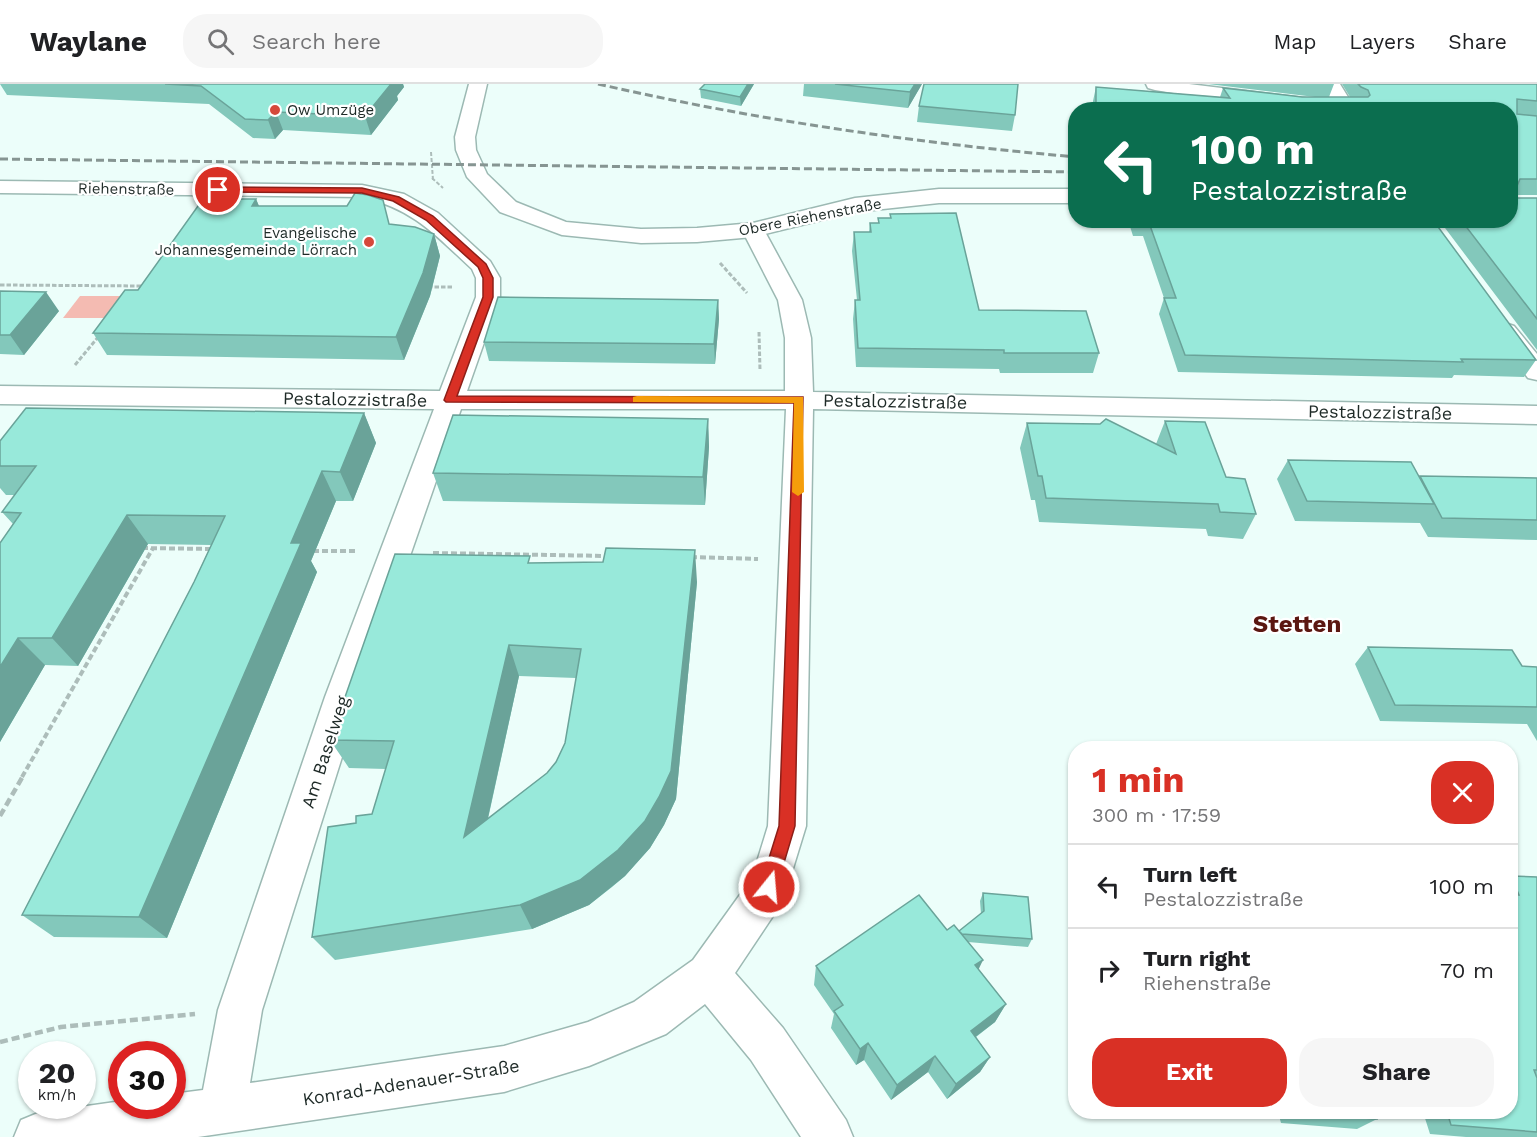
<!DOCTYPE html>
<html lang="en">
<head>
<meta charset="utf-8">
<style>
  :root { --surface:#fff; --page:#f6f6f6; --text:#202124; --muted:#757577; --line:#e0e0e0; --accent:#d93025 }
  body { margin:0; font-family:"Work Sans",sans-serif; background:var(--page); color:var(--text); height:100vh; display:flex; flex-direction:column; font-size:22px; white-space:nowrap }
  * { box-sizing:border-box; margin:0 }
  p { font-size:20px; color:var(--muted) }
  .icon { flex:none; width:33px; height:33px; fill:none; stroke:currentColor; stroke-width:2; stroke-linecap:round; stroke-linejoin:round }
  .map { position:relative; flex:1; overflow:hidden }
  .side { position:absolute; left:1068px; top:657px; width:450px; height:378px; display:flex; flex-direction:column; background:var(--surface); border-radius:24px; box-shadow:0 2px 4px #0004 }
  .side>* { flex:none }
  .hud { position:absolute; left:1068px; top:18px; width:450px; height:126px; border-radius:24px; box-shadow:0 2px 4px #0004; background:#0b6e4f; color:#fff; overflow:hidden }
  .speed { position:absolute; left:18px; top:957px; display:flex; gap:12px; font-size:30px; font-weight:700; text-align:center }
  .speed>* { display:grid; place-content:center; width:78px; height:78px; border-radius:50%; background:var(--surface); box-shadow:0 2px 4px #0004; line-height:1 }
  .speed small { font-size:15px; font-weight:400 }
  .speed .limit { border:9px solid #d22; background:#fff; color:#111 }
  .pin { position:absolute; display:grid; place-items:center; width:51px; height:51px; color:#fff; margin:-26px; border:3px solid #fff; border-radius:50%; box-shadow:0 2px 6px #0007 }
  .me { position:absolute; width:66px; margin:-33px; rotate:17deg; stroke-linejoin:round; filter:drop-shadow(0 0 4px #0008) }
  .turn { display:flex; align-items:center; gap:21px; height:126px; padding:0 24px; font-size:27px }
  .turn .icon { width:78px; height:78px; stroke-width:2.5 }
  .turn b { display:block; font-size:42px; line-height:51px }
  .round { display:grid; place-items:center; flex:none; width:63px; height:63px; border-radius:24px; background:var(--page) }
  .head { display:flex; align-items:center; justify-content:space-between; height:102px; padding:0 24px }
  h1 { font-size:36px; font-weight:700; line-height:45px; color:var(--accent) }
  .action { display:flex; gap:12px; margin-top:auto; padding:12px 24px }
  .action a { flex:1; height:69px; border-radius:24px; background:var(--accent); color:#fff; font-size:24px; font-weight:700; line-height:69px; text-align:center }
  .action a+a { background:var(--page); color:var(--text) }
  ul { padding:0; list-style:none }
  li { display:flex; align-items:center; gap:18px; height:84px; padding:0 24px; border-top:2px solid var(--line) }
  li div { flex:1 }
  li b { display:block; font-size:22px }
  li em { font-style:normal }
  header { display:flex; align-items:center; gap:36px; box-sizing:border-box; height:84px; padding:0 30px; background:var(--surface); border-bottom:2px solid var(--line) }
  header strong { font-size:28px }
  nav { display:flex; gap:33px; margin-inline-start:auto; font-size:21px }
  .search { width:420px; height:54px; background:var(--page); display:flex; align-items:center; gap:15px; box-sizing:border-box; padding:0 21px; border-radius:24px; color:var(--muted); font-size:22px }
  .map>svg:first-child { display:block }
  .green { fill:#f4bbb2 }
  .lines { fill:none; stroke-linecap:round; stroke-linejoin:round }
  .minor-casing { stroke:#9cb9b3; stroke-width:3 }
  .major-casing { stroke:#9cb9b3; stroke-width:3 }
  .path-far3 { stroke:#adbdba; stroke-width:2; stroke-dasharray:4 2; stroke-linecap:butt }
  .path-far2 { stroke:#adbdba; stroke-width:3; stroke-dasharray:4.5 2; stroke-linecap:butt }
  .path-far1 { stroke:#adbdba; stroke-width:4; stroke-dasharray:6 3; stroke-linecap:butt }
  .path { stroke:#adbdba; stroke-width:4.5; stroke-dasharray:8 4; stroke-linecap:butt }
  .minor { fill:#fff; fill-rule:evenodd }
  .major { fill:#fff; fill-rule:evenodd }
  .rail { stroke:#869592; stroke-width:3; stroke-dasharray:8 4; stroke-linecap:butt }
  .wall { fill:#83c8bb; fill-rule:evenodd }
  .shaded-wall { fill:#6aa399 }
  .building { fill:#98e9da; stroke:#6aa399; stroke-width:1.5; fill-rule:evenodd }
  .route { fill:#d93025; stroke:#8d1f18; stroke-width:1.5 }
  .slow { fill:#f59e0b }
  .poi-dot { fill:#d6483b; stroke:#fff; stroke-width:2 }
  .labels { text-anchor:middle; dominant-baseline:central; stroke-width:4.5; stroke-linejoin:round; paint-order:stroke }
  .far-poi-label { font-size:15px; fill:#1e2a27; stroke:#fff; text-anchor:start }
  .far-street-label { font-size:15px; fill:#1e2a27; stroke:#fff }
  .street-label { font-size:18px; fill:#1e2a27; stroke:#fff }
  .district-label { font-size:24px; font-weight:bold; fill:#5b1711; stroke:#fff }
</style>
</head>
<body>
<header>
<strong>Waylane</strong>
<div class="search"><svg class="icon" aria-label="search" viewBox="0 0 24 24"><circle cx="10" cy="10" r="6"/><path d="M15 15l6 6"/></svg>Search here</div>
<nav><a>Map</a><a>Layers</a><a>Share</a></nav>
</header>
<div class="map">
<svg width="1537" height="1053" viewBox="0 0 1537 1053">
  <rect width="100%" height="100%" fill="#ecfefa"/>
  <!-- green -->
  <path class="green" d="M80 212H138L122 234H63Z"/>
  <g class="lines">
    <!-- minor casing -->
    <g class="minor-casing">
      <path id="minor" d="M1322 0H1340L1356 26H1337Z
        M0 97 362 101 404 110 438 129 490 177 500 194V213L467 307H785V254L778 216 742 146 745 141 753 139 761 141 764 146 802 216 811 254 813 308 1537 322V340L813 325 806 742 783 817 735 889 783 944 846 1036 853 1053H801L751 976 705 920 666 950 589 982 504 1008 198 1053H14L21 1036 38 1029 122 1017V1022H172V1010L203 1006 218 926 325 613 434 325 0 320V302L440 307 476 213V194L472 185C434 150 415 126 362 113L0 109ZM461 325H786L768 742 752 794 693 876 634 918 588 938 504 962 250 999 262 926 361 613Z
        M1505 239 1514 242 1537 270V296L1528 294 1492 247 1496 242Z"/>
    </g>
    <!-- major casing -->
    <g class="major-casing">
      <path id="major" d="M469 0H487L475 53 476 66 487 90 516 118 566 138 641 145 697 144 753 139 855 114 939 105H1076V119H939L855 128 753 153 697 158 641 159 562 151 500 128 467 93 456 66 455 53Z
        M1146 0H1189L1352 20 1359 22 1361 26H1296L1228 18 1155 6 1148 4Z"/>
    </g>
    <!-- path-far3 -->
    <path class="path-far3" d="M431 68 433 96
      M432 94 443 104"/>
    <!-- path-far2 -->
    <path class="path-far2" d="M720 179 747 209
      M0 201 145 202
      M428 203H454
      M759 248 760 286
      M75 281 99 252"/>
    <!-- path-far1 -->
    <path class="path-far1" d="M142 464 212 465
      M313 467H356
      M433 469 608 472
      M691 473 758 475
      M22 693 153 464"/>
    <!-- path -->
    <path class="path" d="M0 732 23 692
      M0 958 61 943 195 930"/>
    <!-- minor -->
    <use href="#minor" class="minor"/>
    <!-- major -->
    <use href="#major" class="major"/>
    <!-- rail -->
    <path class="rail" d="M598 0C756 36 915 59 1076 73
      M0 75 1076 88"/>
  </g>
  <!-- wall -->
  <path class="wall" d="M0 0H403L404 3 397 12 398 16 371 51 283 46 275 55 253 54 209 20 7 11Z
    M705 0H754L741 22 701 14 700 5Z
    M804 0H922L908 24 803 12Z
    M1208 0H1334L1329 13H1350L1342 0H1537V111H1512L1510 113V26H1093V17L1096 3 1220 13 1223 4 1302 13H1315Z
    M919 22 1015 31 1012 47 917 38Z
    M1537 114V266L1439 136H1510Z
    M256 115 259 122 390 140 434 150 440 172 430 212 404 276 107 271 93 249 138 206Z
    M890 130 979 226 1099 269 1093 289H1000L999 285 856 283 853 235 855 216H857L852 167 854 148H869L870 139H878V134H890Z
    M1128 136H1433L1536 276 1524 293 1454 291 1452 294 1178 288 1159 230 1164 214 1143 152H1133Z
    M0 207 59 227 24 271 0 270Z
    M718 216 719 235 715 280 489 277 484 258Z
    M364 329 376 359 353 417H336L311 477 317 488 167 854 54 853 22 831 194 498 211 461 148 460 78 582 45 581 0 658V459L13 440 2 428 15 411H6L0 404V357Z
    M708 335 709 363 705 421 443 417 433 389Z
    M1165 337 1226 393 1256 430 1243 455 1208 452 1206 445 1039 438 1035 416H1031L1020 364 1027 339 1156 360Z
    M1288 376 1419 392H1420L1537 394V456L1428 453 1420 439 1295 437 1277 395Z
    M532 479 697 498 676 715 664 741 650 764 625 792 612 803 589 821 532 845 335 876 312 853 356 739 372 730 386 685 349 684 330 656ZM519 592 576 594 565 659 556 678 547 689 488 735Z
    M1368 563 1522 582 1537 583V657L1527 640 1380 637 1355 580Z
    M1510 792 1537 793V1053H1466L1430 1050 1423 1028H1510Z
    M983 809 1032 855 1028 863 968 858 978 885 1006 920 995 938 976 953 990 973 980 988 947 1015 928 988 891 1016 864 976 856 981 831 944 834 930 814 901 816 882 947 846 959 847 981 830 980 817Z
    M1140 1028H1206L1199 1032Z
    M1278 1028H1375L1377 1035 1357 1045 1281 1039Z"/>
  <!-- shaded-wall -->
  <path class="shaded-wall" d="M391 0H403L404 3 397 12 398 16 371 51 365 32Z
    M748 0H754L741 22 740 13Z
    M915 0H922L908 24 910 8Z
    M276 28 283 46 275 55 268 36Z
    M256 115 265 137 252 122Z
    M434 150 440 172 430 212 404 276 396 253Z
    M46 208 59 227 24 271 10 251Z
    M718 216 719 235 715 280 714 260Z
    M364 329 376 359 353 417 340 388Z
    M708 335 709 363 705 421 703 393Z
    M322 387 336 417 311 477 317 488 167 854 139 833 291 459Z
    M127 431 148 460 78 582 52 554Z
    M695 466 697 498 676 715 664 741 650 764 625 792 589 821 532 845 520 821Z
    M18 554 45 581 0 658V583Z
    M509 561 519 592 478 779 464 753Z
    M983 876 974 895 975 881Z
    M1006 920 995 938 962 963 971 947Z
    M868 959 864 976 856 981 860 965Z
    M935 972 928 988 891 1016 897 1001Z
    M990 973 980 988 947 1015 956 1000Z"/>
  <!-- building -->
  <path class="building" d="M165 0H391L365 32 276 28 268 36 245 35 201 2Z
    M705 0H748L740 13 700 5Z
    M835 0H915L910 8Z
    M924 0H1018L1015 31 919 22Z
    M1358 0H1537V17L1517 15V30L1537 32V95H1520L1517 102 1510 95V26H1096V3L1230 14 1223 4 1302 13H1368L1370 11 1368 6 1361 3Z
    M355 109 368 111 383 116 389 140 415 143 434 150 423 189 396 253 93 249 125 206H138L203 115H256L252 122H347Z
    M1510 114H1537V235L1461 136H1510Z
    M956 129 979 226 1086 227 1099 269H1004V266L858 264 855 216H860L854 148H871L870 139H879L878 134H891L890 130Z
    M1148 136H1433L1536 276 1461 275 1463 278 1185 271 1164 214H1176Z
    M0 207 46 208 10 251H0Z
    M498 213 718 216 714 260 484 258Z
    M26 324 364 329 340 388 322 387 291 459H301L139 833 22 831 194 498 225 432 127 431 52 554H18L0 583V459L21 429 2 428 36 382H0V357Z
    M453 331 708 335 703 393 433 389Z
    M1106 335 1176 370 1165 337 1205 338 1226 393 1245 395 1256 430 1220 428 1218 420 1046 414 1042 392H1038L1027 339 1100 340Z
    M1288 376 1411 378 1434 420 1307 417Z
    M1420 392 1537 394V436L1442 434Z
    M606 464 695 466 671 687 659 713 645 737 618 766 580 796 520 821 312 853 328 743 356 739V732L372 730 394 657 330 656 395 470 530 472 528 479 603 478ZM509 561 581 565 565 659 556 678 547 689 464 753Z
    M1368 563 1512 566 1522 582 1537 583V623L1395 621Z
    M1511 792 1537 793V986H1534L1537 994V1048L1451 1041 1447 1028H1510V811H1519Z
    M983 809 1028 813 1032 855 962 850 959 847 984 827Z
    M919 811 947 846 954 841 983 876 975 881 1006 920 971 947 990 973 956 1000 935 972 897 1001 868 959 860 965 834 927 843 921 816 882Z
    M1298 1028H1375L1377 1035 1298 1030Z"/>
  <!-- route -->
  <path class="route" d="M218 103 362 104 399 113 433 132 486 180 493 194V213L457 312 803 313 795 742 775 809 769 811 763 809 760 803 779 742 794 319 446 318 444 316 483 213V194L478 183 426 136 393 117 362 109 215 108 213 106Z"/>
  <!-- slow -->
  <path class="slow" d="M637 312 803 313 804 408 798 412 792 408 794 319 633 318V313Z"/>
  <!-- markers -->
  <g class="poi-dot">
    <circle cx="275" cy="26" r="6"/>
    <circle cx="369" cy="158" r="6"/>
  </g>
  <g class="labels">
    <!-- far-poi labels -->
    <g class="far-poi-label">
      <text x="287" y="26">Ow Umzüge</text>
      <text x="357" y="149" text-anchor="end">Evangelische<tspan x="357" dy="17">Johannesgemeinde Lörrach</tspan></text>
    </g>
    <!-- far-street labels -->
    <g class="far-street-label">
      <text transform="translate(126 105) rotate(1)">Riehenstraße</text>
      <text transform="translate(810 133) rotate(-11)">Obere Riehenstraße</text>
    </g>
    <!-- street labels -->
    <g class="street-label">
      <text transform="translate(355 315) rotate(1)">Pestalozzistraße</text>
      <text transform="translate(895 317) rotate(1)">Pestalozzistraße</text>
      <text transform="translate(1380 328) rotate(1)">Pestalozzistraße</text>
      <text transform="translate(325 668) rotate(-72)">Am Baselweg</text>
      <text transform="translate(411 998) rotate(-9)">Konrad-Adenauer-Straße</text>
    </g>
    <!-- district labels -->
    <g class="district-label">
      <text x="1297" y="540">Stetten</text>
    </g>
  </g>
</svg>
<div class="speed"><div>20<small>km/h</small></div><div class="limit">30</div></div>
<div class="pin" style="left:218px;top:106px;background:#d93025"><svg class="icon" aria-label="arrive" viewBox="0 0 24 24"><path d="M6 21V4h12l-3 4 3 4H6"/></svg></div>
<svg class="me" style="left:769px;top:803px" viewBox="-20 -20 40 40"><circle r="17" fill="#d93025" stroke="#fff" stroke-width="3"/><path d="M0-11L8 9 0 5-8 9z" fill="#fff"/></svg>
<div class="hud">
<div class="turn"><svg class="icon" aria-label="left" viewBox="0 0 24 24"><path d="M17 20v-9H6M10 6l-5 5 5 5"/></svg><div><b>100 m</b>Pestalozzistraße</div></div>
</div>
<section class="side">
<div class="head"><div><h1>1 min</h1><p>300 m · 17:59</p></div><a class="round" style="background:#d93025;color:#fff"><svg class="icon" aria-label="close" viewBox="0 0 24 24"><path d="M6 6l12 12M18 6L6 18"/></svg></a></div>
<ul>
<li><svg class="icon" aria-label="left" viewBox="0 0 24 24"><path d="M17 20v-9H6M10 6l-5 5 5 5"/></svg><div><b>Turn left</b><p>Pestalozzistraße</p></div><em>100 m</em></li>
<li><svg class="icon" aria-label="right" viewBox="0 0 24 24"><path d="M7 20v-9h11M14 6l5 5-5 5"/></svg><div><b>Turn right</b><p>Riehenstraße</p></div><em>70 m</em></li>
</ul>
<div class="action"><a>Exit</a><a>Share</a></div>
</section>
</div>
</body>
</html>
